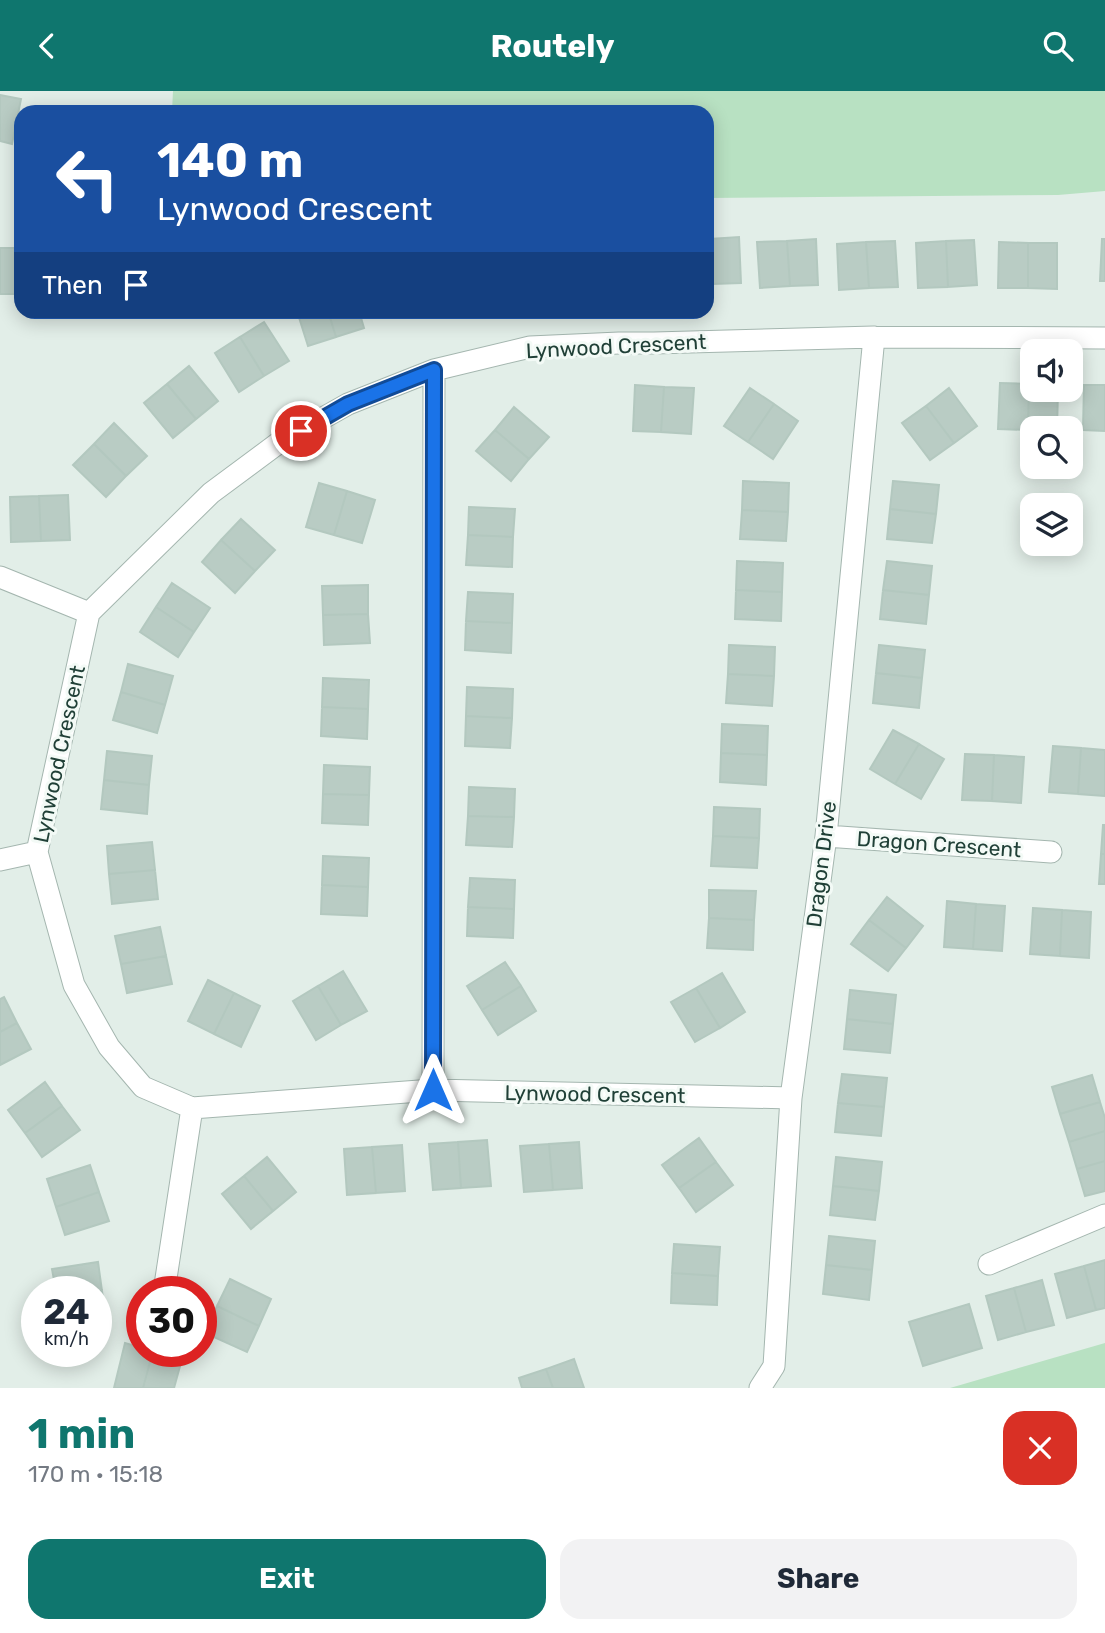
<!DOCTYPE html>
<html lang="en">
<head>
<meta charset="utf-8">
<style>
  :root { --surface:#fff; --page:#f2f2f3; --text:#1f2937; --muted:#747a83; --accent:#0f766e }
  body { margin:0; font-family:Rubik,sans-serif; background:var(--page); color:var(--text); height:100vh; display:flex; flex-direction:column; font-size:26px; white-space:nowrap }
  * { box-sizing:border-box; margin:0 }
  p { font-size:23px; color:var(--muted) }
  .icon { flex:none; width:38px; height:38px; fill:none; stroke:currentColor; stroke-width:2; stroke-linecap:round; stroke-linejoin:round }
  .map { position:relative; height:1297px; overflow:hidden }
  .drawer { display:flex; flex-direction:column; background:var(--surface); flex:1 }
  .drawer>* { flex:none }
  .hud { position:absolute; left:14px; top:14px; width:700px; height:214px; border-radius:21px; box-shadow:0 4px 18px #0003; background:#1a4fa0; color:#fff; overflow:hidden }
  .buttons { position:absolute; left:1020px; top:248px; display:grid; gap:14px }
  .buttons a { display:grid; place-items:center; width:63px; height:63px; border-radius:14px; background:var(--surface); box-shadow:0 4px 18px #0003; font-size:35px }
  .speed { position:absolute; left:21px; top:1185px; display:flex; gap:14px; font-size:35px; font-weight:700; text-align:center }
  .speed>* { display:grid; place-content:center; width:91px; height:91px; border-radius:50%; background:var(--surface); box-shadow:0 4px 18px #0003; line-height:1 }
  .speed small { font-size:18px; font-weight:400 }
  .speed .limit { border:10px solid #d22; background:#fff; color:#111 }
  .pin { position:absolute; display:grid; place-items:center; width:60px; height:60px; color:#fff; margin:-30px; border:4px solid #fff; border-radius:50%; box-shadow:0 2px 7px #0007 }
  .me { position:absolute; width:77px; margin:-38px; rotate:0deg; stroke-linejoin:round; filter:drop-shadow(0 0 5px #0008) }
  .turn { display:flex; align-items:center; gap:24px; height:147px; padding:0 28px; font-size:32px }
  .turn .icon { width:91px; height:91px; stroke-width:2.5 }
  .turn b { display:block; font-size:49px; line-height:60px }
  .then { display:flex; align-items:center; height:66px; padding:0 28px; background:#0003; gap:14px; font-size:26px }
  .round { display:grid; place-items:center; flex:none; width:74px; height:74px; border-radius:21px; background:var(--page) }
  .overview { display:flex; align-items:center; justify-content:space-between; height:119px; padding:0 28px }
  h1 { font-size:42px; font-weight:700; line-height:52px; color:var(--accent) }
  .action { display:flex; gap:14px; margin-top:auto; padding:14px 28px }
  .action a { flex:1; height:80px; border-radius:21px; background:var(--accent); color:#fff; font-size:28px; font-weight:700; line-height:80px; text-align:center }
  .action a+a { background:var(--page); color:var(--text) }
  header { display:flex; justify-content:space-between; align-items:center; height:91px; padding:0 28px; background:var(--accent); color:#fff; font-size:32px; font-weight:700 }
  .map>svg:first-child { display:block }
  .green { fill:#b8e1c2 }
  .building { fill:#b9ccc4; stroke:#b3c8bf; stroke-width:2 }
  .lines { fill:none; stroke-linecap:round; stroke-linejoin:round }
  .minor-casing { stroke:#a4b6af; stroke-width:23 }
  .minor { stroke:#fff; stroke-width:21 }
  .route-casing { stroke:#114b97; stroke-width:18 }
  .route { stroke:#1a73e8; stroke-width:12 }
  .labels { text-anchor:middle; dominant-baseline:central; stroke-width:6; stroke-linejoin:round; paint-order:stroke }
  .street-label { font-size:21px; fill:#204037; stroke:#f3faf6 }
</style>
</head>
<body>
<header><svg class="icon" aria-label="back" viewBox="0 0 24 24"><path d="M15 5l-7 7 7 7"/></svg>Routely<svg class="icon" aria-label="search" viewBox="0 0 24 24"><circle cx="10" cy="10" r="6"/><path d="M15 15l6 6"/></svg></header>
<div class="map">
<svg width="1105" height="1297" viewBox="0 0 1105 1297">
  <rect width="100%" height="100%" fill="#e2eee8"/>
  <!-- green -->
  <path class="green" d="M173 0H1105V100L1058 104 707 107V21H172Z
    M1105 1252V1297H950Z"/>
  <!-- building -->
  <path class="building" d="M0 4 21 8 12 53 0 50Z
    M739 146 741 192 712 193 710 148Z
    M707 148H710L712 193H707Z
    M816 148 818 194 790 195 787 150Z
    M1102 148H1105V190H1100Z
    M974 149 977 194 948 196 946 150Z
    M787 150 790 195 760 197 757 151Z
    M895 150 898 196 869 197 866 151Z
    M946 150 948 196 918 197 916 152Z
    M866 151 869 197 839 199 837 153Z
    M999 151 1028 152V197H998Z
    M1028 152H1057V198L1028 197Z
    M0 157H21L20 203H0Z
    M297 220H328L336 246 308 255Z
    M328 220H359L364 237 336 246Z
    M264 231 289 270 264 285 240 246Z
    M240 246 264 285 239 301 215 262Z
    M189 275 218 310 196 328 167 293Z
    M1000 292 1029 293 1028 339 998 338Z
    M167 293 196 328 173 347 144 312Z
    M1029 293H1032V299H1058L1057 338 1028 339Z
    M635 294 664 296 661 341 633 340Z
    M1084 294H1105V340L1083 339Z
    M664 296 694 297 691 343 661 341Z
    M750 297 774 313 748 351 724 335Z
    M949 297 977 335 954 352 926 315Z
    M774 313 798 330 773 368 748 351Z
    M926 315 954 352 930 369 902 332Z
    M514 316 549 346 529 368 495 339Z
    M114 332 147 365 126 385 94 353Z
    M495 339 529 368 511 390 476 360Z
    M94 353 126 385 106 406 73 374Z
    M743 390 789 392 788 421 742 419Z
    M893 390 939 394 936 423 890 418Z
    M319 392 347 400 334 444 306 436Z
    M347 400 375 409 362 452 334 444Z
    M68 404 70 449 41 450 39 405Z
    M39 405 41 450 11 451 10 406Z
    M469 416 515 418 513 446 468 444Z
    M890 418 936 423 932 452 887 448Z
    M742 419 788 421 786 450 740 448Z
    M241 428 275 459 255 480 221 449Z
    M468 444 513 446 512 476 466 474Z
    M221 449 255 480 235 502 202 471Z
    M737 470 783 472 782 501 736 499Z
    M887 470 932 475 929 504 883 499Z
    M172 492 210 517 194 541 156 516Z
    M368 494V523L323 524 322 495Z
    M736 499 782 501 781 530 735 528Z
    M883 499 929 504 926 533 880 528Z
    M468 501 513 503 512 532 466 530Z
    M156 516 194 541 178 566 140 541Z
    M368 523 370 552 324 554 323 524Z
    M466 530 512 532 511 562 465 559Z
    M729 554 775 556 774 585 728 583Z
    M879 554 925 559 922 587 876 582Z
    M128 573 173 585 165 614 121 601Z
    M876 582 922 587 919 617 873 612Z
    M728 583 774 585 772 615 726 612Z
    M323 587 369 589 368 618 322 616Z
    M467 596 513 598 512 627 466 625Z
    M121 601 165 614 157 642 113 629Z
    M322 616 368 618 367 648 321 645Z
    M466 625 512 627 510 657 465 655Z
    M722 633 768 635 767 664 721 662Z
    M893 639 919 653 895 693 870 678Z
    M919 653 944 668 921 708 895 693Z
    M1053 655 1081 657 1078 703 1049 701Z
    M1081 657 1105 659V705L1078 703Z
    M107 660 152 665 149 694 104 689Z
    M721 662 767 664 766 694 720 691Z
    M965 663 994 664 992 710 962 709Z
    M994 664 1024 666 1021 712 992 710Z
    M324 674 370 676 369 704 323 703Z
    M104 689 149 694 147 723 101 718Z
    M469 696 515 698 514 726 468 725Z
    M323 703 369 704 368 734 322 732Z
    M714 716 760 718 759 747 713 745Z
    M468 725 514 726 512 756 466 754Z
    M1103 734H1105V763H1101Z
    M713 745 759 747 757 777 711 775Z
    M152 751 155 779 109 783 107 755Z
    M1101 763H1105V793H1099Z
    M323 765 369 767 368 796 322 794Z
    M155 779 158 808 112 813 109 783Z
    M470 787 515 789 514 818 468 816Z
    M322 794 368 796 367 825 321 823Z
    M709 799 756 800 754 829 709 827Z
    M887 806 923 835 906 857 869 829Z
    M947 810 976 813 973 858 944 856Z
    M976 813 1005 815 1002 860 973 858Z
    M468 816 514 818 513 847 467 845Z
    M1033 817 1062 819 1060 865 1030 863Z
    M1062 819 1091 821 1089 867 1060 865Z
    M709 827 754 829 753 859 707 857Z
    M869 829 906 857 888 880 851 853Z
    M160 836 166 865 121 873 115 845Z
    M166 865 172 893 127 902 121 873Z
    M505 871 521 895 482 919 467 895Z
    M343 880 367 920 341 934 318 895Z
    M722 882 745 921 720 937 696 897Z
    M208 889 234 902 214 943 188 930Z
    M318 895 341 934 316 949 293 910Z
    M521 895 536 920 498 944 482 919Z
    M696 897 720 937 695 951 671 911Z
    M850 899 896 904 893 933 847 928Z
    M234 902 260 915 241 956 214 943Z
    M4 906 17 932 0 941V908Z
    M847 928 893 933 890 962 844 958Z
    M17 932 31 958 0 974V941Z
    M842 983 887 987 884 1016 838 1012Z
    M1092 984 1100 1011 1060 1023 1052 996Z
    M45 991 62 1015 25 1042 8 1019Z
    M1100 1011 1105 1027V1040L1069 1051 1060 1023Z
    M838 1012 884 1016 881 1045 835 1041Z
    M62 1015 80 1039 42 1066 25 1042Z
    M1105 1040V1070L1077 1078 1069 1051Z
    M699 1047 716 1071 679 1097 662 1074Z
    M487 1049 491 1095 461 1097 458 1051Z
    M458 1051 461 1097 433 1099 429 1053Z
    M579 1051 582 1097 553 1099 549 1053Z
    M549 1053 553 1099 524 1101 520 1055Z
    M402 1054 405 1100 376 1102 372 1056Z
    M372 1056 376 1102 347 1104 344 1058Z
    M267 1066 296 1101 273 1120 244 1085Z
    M836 1066 882 1071 879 1100 833 1095Z
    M1105 1070V1100L1085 1105 1077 1078Z
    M716 1071 733 1094 696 1121 679 1097Z
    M90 1074 99 1101 56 1116 47 1088Z
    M244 1085 273 1120 251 1138 222 1103Z
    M833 1095 879 1100 875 1129 830 1124Z
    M99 1101 109 1130 65 1144 56 1116Z
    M829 1145 875 1150 872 1179 826 1174Z
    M674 1153 720 1156 718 1185 672 1182Z
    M1105 1169V1217L1096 1219 1084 1175Z
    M98 1171 102 1200H56L52 1178Z
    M826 1174 872 1179 869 1209 823 1203Z
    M1084 1175 1096 1219 1067 1227 1055 1183Z
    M672 1182 718 1185 717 1214 671 1212Z
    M230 1188 271 1208 259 1235 217 1215Z
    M1042 1189 1054 1234 1026 1241 1014 1197Z
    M1014 1197 1026 1241 998 1249 986 1205Z
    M102 1200 106 1229 96 1231V1201Z
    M969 1213 982 1257 923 1275 909 1231Z
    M217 1215 259 1235 247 1261 205 1242Z
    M125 1252 142 1257V1260H153L143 1297H114Z
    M153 1260 182 1268 174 1297H143Z
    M574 1268 584 1297H553L546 1278Z
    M546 1278 553 1297H522L519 1287Z"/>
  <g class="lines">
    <!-- minor casing -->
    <g class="minor-casing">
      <path id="minor" d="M0 486 89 522
        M826 745 1051 761
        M0 769 37 761
        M433 999 434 279
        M791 1007 433 999 192 1017 143 996 109 956 74 894 37 761 89 522 211 402 277 353 348 313 434 279 530 256 619 252H654L874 246 1105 247
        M989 1173 1105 1124
        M165 1194 192 1017
        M760 1297 774 1275 791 1007 826 745 874 246"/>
    </g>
    <!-- minor -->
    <use href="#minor" class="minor"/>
  </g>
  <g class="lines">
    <!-- route casing -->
    <g class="route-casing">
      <path id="route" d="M301 340 348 313 434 279 433 999"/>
    </g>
    <!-- route -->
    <use href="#route" class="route"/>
  </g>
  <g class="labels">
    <!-- street labels -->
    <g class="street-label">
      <text transform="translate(616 255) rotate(-3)">Lynwood Crescent</text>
      <text transform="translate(59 663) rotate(-78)">Lynwood Crescent</text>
      <text transform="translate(939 753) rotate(4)">Dragon Crescent</text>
      <text transform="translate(821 773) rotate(-83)">Dragon Drive</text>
      <text transform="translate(595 1003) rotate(1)">Lynwood Crescent</text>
    </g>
  </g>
</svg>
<div class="buttons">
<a><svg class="icon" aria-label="sound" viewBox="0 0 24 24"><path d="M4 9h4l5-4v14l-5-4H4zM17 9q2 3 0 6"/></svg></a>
<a><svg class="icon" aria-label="search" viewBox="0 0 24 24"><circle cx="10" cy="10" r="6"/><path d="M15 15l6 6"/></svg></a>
<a><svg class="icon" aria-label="layers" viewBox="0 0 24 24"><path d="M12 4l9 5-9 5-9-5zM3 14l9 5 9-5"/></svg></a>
</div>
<div class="speed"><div>24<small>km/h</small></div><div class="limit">30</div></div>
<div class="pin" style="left:301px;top:340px;background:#d93025"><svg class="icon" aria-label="arrive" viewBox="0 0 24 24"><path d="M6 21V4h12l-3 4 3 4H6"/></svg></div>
<svg class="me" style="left:433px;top:999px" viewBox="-20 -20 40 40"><path d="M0-17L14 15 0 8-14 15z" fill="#1a73e8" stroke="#fff" stroke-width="4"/></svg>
<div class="hud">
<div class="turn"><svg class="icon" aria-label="left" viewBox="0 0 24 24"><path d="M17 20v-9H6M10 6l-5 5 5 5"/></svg><div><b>140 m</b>Lynwood Crescent</div></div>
<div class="then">Then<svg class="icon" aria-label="arrive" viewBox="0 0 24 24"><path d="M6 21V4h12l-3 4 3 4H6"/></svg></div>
</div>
</div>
<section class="drawer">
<div class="overview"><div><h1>1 min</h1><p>170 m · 15:18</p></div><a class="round" style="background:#d93025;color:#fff"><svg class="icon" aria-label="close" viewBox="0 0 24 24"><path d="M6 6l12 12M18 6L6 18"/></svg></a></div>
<div class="action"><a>Exit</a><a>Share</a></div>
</section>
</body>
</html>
